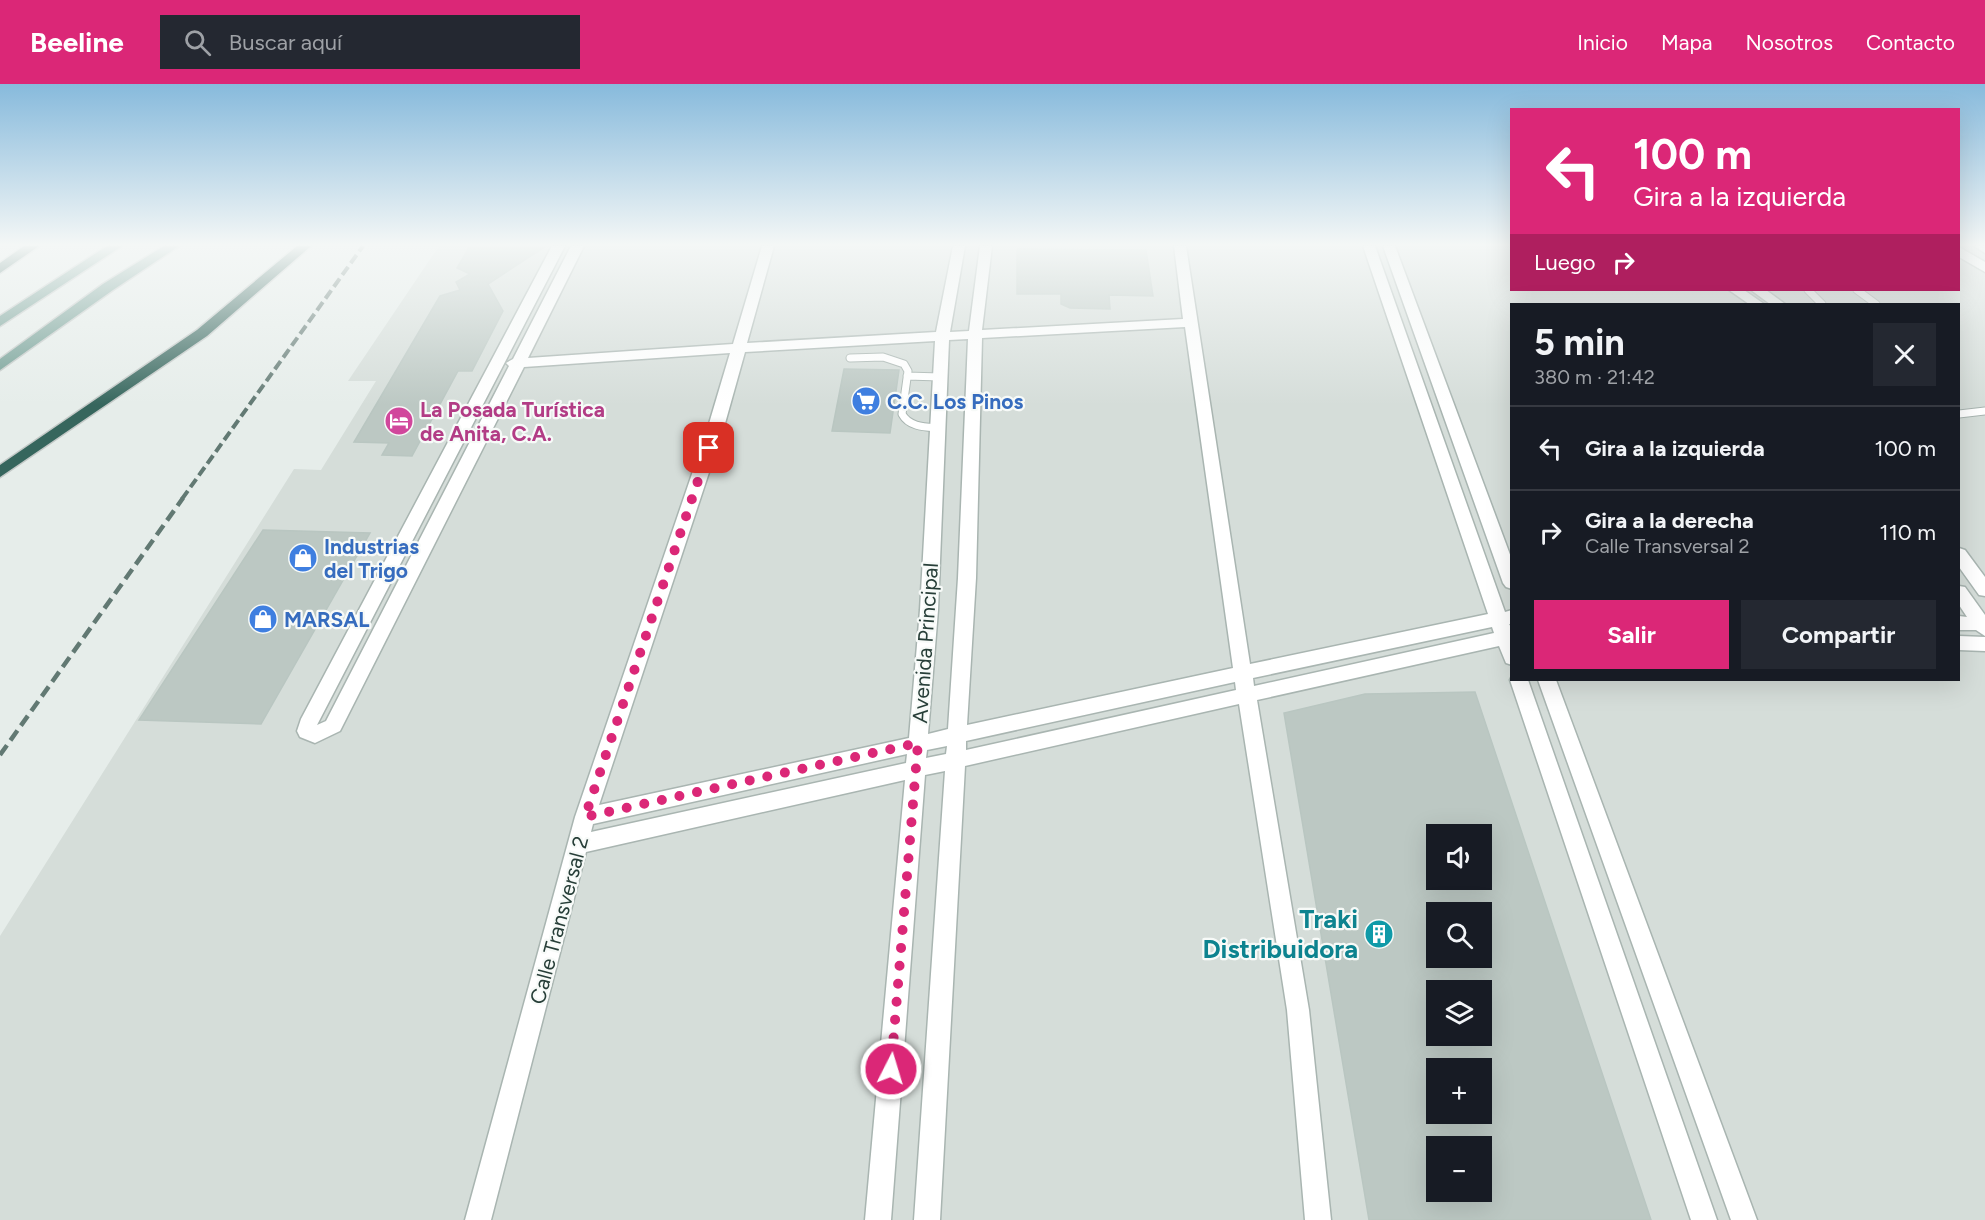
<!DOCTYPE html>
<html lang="es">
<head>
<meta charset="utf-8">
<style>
  :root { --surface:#171b24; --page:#242831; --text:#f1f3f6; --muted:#9ea1a6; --line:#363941; --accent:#db2777 }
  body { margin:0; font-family:Figtree,sans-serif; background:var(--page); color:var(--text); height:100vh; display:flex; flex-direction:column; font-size:22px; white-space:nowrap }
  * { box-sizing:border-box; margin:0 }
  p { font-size:20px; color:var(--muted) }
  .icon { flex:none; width:33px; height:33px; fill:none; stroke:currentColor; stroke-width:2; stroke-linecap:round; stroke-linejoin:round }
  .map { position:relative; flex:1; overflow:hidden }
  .sheet { position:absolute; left:1510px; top:219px; width:450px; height:378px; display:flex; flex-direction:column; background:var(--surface); border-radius:0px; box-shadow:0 6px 24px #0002 }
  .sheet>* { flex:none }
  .hud { position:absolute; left:1510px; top:24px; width:450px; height:183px; border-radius:0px; box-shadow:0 6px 24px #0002; background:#db2777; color:#fff; overflow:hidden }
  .buttons { position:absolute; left:1426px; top:740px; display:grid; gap:12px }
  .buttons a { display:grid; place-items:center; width:66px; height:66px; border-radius:0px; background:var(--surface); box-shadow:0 6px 24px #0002; font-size:30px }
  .pin { position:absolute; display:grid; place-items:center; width:51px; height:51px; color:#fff; margin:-26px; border-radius:12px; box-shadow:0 3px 9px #0006 }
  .me { position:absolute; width:66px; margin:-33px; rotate:5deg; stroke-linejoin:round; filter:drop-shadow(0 0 4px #0008) }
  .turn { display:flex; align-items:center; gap:21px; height:126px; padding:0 24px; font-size:27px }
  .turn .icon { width:78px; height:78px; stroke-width:2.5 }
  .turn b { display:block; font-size:42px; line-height:51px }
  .then { display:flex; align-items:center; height:57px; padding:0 24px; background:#0003; gap:12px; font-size:22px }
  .round { display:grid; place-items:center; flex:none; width:63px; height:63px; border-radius:0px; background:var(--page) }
  .headline { display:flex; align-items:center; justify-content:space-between; height:102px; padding:0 24px }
  h1 { font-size:36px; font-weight:700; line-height:45px }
  .action { display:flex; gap:12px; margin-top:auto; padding:12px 24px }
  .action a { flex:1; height:69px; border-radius:0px; background:var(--accent); color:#fff; font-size:24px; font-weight:700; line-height:69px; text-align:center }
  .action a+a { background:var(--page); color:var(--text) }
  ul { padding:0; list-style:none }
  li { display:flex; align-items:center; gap:18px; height:84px; padding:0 24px; border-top:2px solid var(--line) }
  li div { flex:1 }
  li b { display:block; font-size:22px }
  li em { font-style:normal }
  header { display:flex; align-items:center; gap:36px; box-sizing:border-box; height:84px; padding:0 30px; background:var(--accent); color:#fff }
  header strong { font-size:28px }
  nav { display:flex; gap:33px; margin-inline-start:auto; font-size:21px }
  .search { width:420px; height:54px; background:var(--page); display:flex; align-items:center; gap:15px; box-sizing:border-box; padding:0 21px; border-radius:0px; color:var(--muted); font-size:22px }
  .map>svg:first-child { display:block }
  .built { fill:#d5ddd9; fill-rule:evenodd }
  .building { fill:#bcc8c3; stroke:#b9c6c1; stroke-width:1.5; fill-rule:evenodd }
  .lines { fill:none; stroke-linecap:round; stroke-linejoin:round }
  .service-casing { stroke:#a9b5b1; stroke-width:9 }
  .minor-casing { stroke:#a9b5b1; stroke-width:3 }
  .tertiary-casing { stroke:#a9b5b1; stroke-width:3 }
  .primary-casing { stroke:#c3c9c7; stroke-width:3 }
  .motorway-casing { stroke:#c3c9c7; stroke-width:3 }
  .service { stroke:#fff; stroke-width:7 }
  .minor { fill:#fff; fill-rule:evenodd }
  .tertiary { fill:#fff; fill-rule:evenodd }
  .primary { fill:#719d93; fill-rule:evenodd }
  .motorway { fill:#36665d; fill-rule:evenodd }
  .rail-far1 { stroke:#627973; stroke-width:4; stroke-dasharray:10 4.5; stroke-linecap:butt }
  .rail { stroke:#627973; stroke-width:4.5; stroke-dasharray:12 6; stroke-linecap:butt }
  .route { stroke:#db2777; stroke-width:10; stroke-dasharray:0 18 }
  .labels { text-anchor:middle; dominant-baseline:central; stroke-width:4.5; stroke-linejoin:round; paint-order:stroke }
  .shop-label { font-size:21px; font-weight:bold; fill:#366cbe; stroke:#f7faf8; text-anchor:start }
  .hotel-label { font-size:21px; font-weight:bold; fill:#b23c85; stroke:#f7faf8; text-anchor:start }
  .street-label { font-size:21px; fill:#273e38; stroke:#f7faf8 }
  .near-culture-label { font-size:26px; font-weight:bold; fill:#0d838f; stroke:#f7faf8; text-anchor:end }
</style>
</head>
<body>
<header>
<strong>Beeline</strong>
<div class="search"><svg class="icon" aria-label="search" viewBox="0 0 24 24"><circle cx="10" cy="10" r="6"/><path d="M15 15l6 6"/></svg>Buscar aquí</div>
<nav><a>Inicio</a><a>Mapa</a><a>Nosotros</a><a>Contacto</a></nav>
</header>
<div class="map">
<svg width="1985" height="1136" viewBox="0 0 1985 1136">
  <rect width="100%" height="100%" fill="#e6edea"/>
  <!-- built -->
  <path class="built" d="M439 162H1512V206H1959V162H1980L1985 165V1136H0V852L294 385 321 386 376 297H348ZM1512 220H1959V596H1512ZM1437 750H1482V795H1437ZM1437 828H1482V873H1437ZM1437 906H1482V951H1437ZM1437 984H1482V1029H1437ZM1437 1062H1482V1107H1437Z"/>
  <!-- building -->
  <path class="building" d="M470 162H546L488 200 503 227 472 287H458L412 372 382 371 389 359 354 358 440 212 460 206 456 198 470 190 457 184Z
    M1017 165 1146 166 1153 212 1109 211 1110 225 1070 224 1061 220V210H1017Z
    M844 285 899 286 890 349 832 347Z
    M263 446 370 449 261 640 139 636Z
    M1475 608 1651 1136H1369L1284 629 1365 610ZM1437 750H1482V795H1437ZM1437 828H1482V873H1437ZM1437 906H1482V951H1437ZM1437 984H1482V1029H1437ZM1437 1062H1482V1107H1437Z"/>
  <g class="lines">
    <!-- service casing -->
    <g class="service-casing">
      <path id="service" d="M1808 206 1822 220
        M1857 206 1876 220
        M850 274 883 273 904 280 908 287 902 330C909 343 925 343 938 344
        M907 292 940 293
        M1959 330 1985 327"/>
    </g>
    <!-- minor casing -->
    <g class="minor-casing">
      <path id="minor" d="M552 162H565L317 641 326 637 509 282 506 279 513 275 571 162H584L528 274 733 260 762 162H774L747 259 936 248 953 162H965L950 248 969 247 980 162H992L982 246 1183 235 1174 162H1186L1250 580 1488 530 1363 162H1375L1505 528 1512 526V540H1509L1512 545V581L1506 579 1499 562 1257 616 1309 926 1331 1136H1305L1287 926 1239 620 965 682 940 1136H914L945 687 925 691 891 1136H865L905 696 586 768 491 1136H465L575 733 708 343 730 269 524 283 340 647 315 659 300 653 297 647 301 635ZM1185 243 1233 584 967 641 976 494 982 254ZM968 255 958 494 948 645 928 650 938 526 949 256ZM935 257 920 526 909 654 599 721 724 343 745 268ZM1492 543 1494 549 1254 602 1253 594ZM1235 598 1236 606 966 666V657ZM947 662 946 670 926 674 927 666ZM907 670 906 679 591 748 593 740Z
        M1383 162H1395L1512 476V505L1506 503 1503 499Z
        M1959 163 1985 178V188L1959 173Z
        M1729 206H1744L1764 220H1749Z
        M1751 206H1766L1785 220H1770Z
        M1959 464 1965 466 1985 493V512L1979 511 1959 483Z
        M1959 502 1965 503 1985 531V552L1976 546H1959V532L1967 533 1959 521Z
        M1959 552 1985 553V567L1959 566Z
        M1512 592V596H1528L1717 1136H1691L1510 596Z
        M1538 596H1556L1757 1136H1731Z"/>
    </g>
    <!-- tertiary casing -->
    <g class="tertiary-casing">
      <path id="tertiary" d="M1974 162H1985V169Z"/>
    </g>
    <!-- primary casing -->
    <g class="primary-casing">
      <path id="primary" d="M107 162H122L0 242V232Z
        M164 162H179L113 206 0 286V275L103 200Z"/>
    </g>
    <!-- motorway casing -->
    <g class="motorway-casing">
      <path id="motorway" d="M24 162H39L0 189V179Z
        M297 162H311L207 252 0 393V381L197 246Z"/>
    </g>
    <!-- service -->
    <use href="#service" class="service"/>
    <!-- minor -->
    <use href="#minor" class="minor"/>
    <!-- tertiary -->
    <use href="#tertiary" class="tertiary"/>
    <!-- primary -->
    <use href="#primary" class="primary"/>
    <!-- motorway -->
    <use href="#motorway" class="motorway"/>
    <!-- rail-far1 -->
    <path class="rail-far1" d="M182 415 363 162"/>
    <!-- rail -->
    <path class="rail" d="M0 671 183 414"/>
  </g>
  <!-- sky -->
  <linearGradient id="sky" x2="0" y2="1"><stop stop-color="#87badc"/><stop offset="0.5" stop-color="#f4f7f6"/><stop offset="1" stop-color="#f4f7f6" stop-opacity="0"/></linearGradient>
  <rect width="1985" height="321" fill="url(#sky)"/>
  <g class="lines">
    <!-- route -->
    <path class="route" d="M709 364 585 733 918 659 891 985"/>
  </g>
  <!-- icons -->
  <defs>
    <g id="supermarket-disc" transform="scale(1.5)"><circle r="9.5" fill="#3f7fe0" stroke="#f7faf8"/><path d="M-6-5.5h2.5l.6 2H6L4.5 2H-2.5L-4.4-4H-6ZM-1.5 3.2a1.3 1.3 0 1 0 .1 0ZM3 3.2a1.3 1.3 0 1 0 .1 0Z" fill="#fff"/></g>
    <g id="hotel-disc" transform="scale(1.5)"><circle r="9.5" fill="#d1479c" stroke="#f7faf8"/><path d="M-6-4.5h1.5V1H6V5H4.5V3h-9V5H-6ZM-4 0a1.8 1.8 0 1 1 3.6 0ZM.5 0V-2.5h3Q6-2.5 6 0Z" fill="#fff"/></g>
    <g id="shop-disc" transform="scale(1.5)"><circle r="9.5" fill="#3f7fe0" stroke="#f7faf8"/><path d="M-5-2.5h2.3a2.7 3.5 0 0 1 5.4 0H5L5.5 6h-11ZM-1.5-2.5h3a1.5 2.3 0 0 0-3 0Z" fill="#fff"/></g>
    <g id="building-disc" transform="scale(1.5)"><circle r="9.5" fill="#0f9aa8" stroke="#f7faf8"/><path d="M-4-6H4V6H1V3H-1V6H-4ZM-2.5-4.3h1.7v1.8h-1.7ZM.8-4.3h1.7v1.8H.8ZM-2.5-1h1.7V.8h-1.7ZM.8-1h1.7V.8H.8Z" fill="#fff"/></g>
  </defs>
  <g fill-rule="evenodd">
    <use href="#supermarket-disc" x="866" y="317"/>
    <use href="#hotel-disc" x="399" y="337"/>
    <use href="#shop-disc" x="303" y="474"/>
    <use href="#shop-disc" x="263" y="535"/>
    <use href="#building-disc" x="1379" y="850"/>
  </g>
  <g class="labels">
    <!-- shop labels -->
    <g class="shop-label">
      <text x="887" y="317">C.C. Los Pinos</text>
      <text x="324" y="462">Industrias<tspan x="324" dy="24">del Trigo</tspan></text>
      <text x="284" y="535">MARSAL</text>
    </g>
    <!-- hotel labels -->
    <g class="hotel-label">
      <text x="420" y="325">La Posada Turística<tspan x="420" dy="24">de Anita, C.A.</tspan></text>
    </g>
    <!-- street labels -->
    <g class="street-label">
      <text transform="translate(925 559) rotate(-86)">Avenida Principal</text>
      <text transform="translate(559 836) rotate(-75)">Calle Transversal 2</text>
    </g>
    <!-- near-culture labels -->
    <g class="near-culture-label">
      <text x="1358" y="835">Traki<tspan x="1358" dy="30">Distribuidora</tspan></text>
    </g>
  </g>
</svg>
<div class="buttons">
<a><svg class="icon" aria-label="sound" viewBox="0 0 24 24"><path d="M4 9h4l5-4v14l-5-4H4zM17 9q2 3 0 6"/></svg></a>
<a><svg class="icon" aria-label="search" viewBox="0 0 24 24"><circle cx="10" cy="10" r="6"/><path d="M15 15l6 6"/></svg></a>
<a><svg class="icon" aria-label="layers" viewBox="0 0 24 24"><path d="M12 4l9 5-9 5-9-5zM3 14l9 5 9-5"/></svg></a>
<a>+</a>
<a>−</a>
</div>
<div class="pin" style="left:709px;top:364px;background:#d93025"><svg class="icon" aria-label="arrive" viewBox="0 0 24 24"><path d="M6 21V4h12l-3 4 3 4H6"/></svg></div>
<svg class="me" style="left:891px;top:985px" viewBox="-20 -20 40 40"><circle r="17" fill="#db2777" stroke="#fff" stroke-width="3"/><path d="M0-11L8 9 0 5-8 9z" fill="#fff"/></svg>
<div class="hud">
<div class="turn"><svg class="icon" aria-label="left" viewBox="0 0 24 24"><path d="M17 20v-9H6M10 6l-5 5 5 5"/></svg><div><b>100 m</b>Gira a la izquierda</div></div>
<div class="then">Luego<svg class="icon" aria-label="right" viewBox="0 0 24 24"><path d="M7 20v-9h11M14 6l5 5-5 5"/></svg></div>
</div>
<section class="sheet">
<div class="headline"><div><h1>5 min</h1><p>380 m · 21:42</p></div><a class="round"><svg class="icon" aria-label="close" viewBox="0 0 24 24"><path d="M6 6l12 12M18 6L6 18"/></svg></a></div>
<ul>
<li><svg class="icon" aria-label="left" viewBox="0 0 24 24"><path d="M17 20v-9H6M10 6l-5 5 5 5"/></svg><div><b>Gira a la izquierda</b></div><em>100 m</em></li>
<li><svg class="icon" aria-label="right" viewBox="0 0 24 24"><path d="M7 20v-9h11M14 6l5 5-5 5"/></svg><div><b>Gira a la derecha</b><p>Calle Transversal 2</p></div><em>110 m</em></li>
</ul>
<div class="action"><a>Salir</a><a>Compartir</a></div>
</section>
</div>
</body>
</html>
